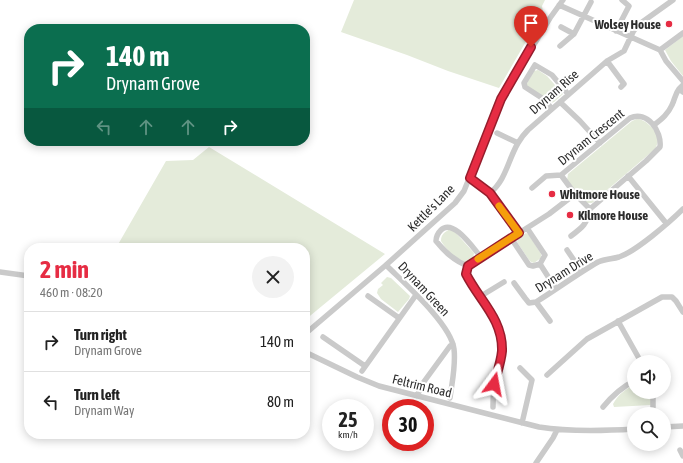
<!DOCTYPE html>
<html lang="en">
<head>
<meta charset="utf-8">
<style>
  :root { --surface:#fff; --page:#f2f2f2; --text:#222; --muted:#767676; --line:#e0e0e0; --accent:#e62c43 }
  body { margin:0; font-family:"Asap Condensed",sans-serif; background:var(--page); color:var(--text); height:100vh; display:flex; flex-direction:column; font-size:15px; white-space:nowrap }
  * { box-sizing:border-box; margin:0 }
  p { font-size:13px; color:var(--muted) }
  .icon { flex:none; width:22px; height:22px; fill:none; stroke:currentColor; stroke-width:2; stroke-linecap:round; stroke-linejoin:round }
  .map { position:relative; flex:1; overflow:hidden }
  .side { position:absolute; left:24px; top:243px; width:286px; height:196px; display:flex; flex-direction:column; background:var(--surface); border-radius:16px; box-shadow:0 2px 10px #0003 }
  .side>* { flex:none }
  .hud { position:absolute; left:24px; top:24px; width:286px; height:122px; border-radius:16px; box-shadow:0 2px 10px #0003; background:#0b6e4f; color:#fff; overflow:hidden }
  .controls { position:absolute; left:627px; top:355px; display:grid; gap:8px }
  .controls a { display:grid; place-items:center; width:44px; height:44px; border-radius:50%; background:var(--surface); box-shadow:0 2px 10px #0003; font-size:20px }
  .speed { position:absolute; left:322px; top:399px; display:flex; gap:8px; font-size:20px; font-weight:700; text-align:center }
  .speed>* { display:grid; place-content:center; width:52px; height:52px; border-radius:50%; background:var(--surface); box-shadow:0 2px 10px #0003; line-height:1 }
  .speed small { font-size:10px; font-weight:400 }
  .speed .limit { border:6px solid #d22; background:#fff; color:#111 }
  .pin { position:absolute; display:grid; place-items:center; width:34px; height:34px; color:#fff; margin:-41px -17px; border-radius:50% 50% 50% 0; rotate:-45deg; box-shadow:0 0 4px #0007 }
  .pin .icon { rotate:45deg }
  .me { position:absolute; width:44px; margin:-22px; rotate:13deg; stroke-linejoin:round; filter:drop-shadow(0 0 3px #0008) }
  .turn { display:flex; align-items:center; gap:14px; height:84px; padding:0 16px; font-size:18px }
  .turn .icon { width:52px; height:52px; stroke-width:2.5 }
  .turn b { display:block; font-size:28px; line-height:34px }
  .lanes { display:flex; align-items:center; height:38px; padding:0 16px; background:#0003; justify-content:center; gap:20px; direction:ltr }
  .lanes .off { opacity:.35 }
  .round { display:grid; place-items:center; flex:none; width:42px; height:42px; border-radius:21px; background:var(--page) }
  .head { display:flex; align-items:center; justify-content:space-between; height:68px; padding:0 16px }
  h1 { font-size:24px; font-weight:700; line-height:30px; color:var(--accent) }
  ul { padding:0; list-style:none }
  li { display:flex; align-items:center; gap:12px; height:60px; padding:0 16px; border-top:1px solid var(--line) }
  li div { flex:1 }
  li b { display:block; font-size:15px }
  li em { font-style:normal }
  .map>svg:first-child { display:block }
  .green { fill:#e4ebda }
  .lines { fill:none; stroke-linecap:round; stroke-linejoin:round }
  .minor { stroke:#cacaca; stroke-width:5.5 }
  .route-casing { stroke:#961d2c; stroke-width:10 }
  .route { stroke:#e62c43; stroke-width:7 }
  .slow { stroke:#f59e0b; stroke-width:7 }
  .poi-dot { fill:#e62c43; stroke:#fff; stroke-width:1.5 }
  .labels { text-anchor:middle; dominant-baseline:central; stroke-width:4; stroke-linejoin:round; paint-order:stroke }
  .poi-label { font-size:13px; font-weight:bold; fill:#2d2d2d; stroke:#fff; text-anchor:start }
  .street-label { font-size:13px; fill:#2d2d2d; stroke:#fff }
</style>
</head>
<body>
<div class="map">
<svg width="683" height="463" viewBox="0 0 683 463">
  <rect width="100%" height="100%" fill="#fff"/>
  <!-- green -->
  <path class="green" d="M354 0H545L542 6 543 12 499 88 448 71 407 55 341 32Z
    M683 36V76L671 61 665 50Z
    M538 70 547 76 563 94 554 102 551 103 526 85 534 71Z
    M637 119C645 119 655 129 657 136 659 141 657 145 655 149L592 203H587L567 180 568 174 632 121Z
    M209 147 385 254 305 320V248H116L166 161 193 160Z
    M450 229 455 232 474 253 473 259C462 270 447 250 441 241 441 234 445 232 450 229Z
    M526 233 529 235 541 254V258L534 263 531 262 529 260 517 242 518 238Z
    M387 277 391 278 410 296 409 299 398 312 381 299 377 293 378 289 383 285 381 283Z
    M634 385V392H651V405L614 407 613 404C618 395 625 389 634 385Z"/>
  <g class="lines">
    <!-- minor -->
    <path class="minor" d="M559 5 660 50
      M561 27 574 34
      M616 31 629 6 622 0
      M683 33 660 50 666 61 683 81
      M560 46 574 34 591 2
      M607 61 624 84 621 87
      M683 85 679 89 683 92
      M560 102 580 121 600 143
      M551 108 545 100 525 87 524 83 535 65 552 75 568 94
      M654 125C662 119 668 114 672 105 675 99 675 94 679 89
      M497 133 518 143
      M561 175 630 118C647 110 662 131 660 147L646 161 590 209
      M561 175 575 194 590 209
      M628 176 666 223
      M470 178 490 193 519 233
      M532 188 546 176 561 175
      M490 193C506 180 508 160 518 143 521 138 524 134 528 130L607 61 624 51 633 32 638 25 673 0
      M571 236C583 227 587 224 590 209
      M511 238 529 265 533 266 540 264 545 255 527 228
      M567 250 582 272
      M540 264 556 289
      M386 265C404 283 451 324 454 349 456 365 452 382 450 398
      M468 266 466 274C474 289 486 302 494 317 508 342 499 358 495 383 493 391 493 399 493 407
      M468 266 481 257 549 214 575 194
      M468 266C454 261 445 252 436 241 436 236 438 233 441 230 453 218 473 248 481 257
      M0 272 29 276
      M514 283 525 298 529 303 536 302
      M368 296 399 318
      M481 296 504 282
      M550 321 536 302C557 289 577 274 598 262 605 259 612 259 619 257 635 252 670 222 683 209
      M618 321 641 362
      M305 334 386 265 455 203 464 191 501 99 550 18 563 0
      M323 337 365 366
      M305 352 357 377 379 386 539 427C570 432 602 431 634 429
      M520 368 532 380 522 423
      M362 371 416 295
      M547 375 587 339 662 297H672L676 301 683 312
      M653 392V407
      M417 396 423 383 450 346 453 344
      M603 407C612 396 622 387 634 381
      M664 427 683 426
      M680 450 683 456
      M536 463 553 438 557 430"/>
  </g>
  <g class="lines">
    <!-- route casing -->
    <g class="route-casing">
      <path id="route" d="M494 384C497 373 501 362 502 351 503 319 479 300 466 274L468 266 519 233 490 193 470 178 501 99 531 47"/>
    </g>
    <!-- route -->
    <use href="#route" class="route"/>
    <!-- slow -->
    <path class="slow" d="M478 259 519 233 499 206"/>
  </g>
  <!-- markers -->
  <g class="poi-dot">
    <circle cx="669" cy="24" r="4"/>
    <circle cx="552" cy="194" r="4"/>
    <circle cx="570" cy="215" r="4"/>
  </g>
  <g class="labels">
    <!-- poi labels -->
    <g class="poi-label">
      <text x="661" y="24" text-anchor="end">Wolsey House</text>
      <text x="560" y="194">Whitmore House</text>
      <text x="578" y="215">Kilmore House</text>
    </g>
    <!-- street labels -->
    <g class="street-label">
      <text transform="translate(554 92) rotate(-41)">Drynam Rise</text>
      <text transform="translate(591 137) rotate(-39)">Drynam Crescent</text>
      <text transform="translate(431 208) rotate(-45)">Kettle's Lane</text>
      <text transform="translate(564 272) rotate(-32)">Drynam Drive</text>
      <text transform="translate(424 289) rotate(47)">Drynam Green</text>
      <text transform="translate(422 386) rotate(14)">Feltrim Road</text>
    </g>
  </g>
</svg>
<div class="controls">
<a><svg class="icon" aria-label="sound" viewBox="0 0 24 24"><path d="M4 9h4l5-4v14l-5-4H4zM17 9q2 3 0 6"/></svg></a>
<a><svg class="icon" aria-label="search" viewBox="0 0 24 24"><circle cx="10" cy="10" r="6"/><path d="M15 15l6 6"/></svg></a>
</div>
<div class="speed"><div>25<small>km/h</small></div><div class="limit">30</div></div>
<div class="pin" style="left:531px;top:47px;background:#d93025"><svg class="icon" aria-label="arrive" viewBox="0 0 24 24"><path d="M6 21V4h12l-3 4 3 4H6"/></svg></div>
<svg class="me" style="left:494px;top:384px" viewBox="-20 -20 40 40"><path d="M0-17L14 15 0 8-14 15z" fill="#e62c43" stroke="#fff" stroke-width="4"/></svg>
<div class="hud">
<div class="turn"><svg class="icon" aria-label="right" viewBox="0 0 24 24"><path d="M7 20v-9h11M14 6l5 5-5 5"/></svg><div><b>140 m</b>Drynam Grove</div></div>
<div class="lanes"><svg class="icon off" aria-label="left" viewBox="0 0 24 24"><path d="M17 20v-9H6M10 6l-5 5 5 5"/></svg><svg class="icon off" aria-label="ahead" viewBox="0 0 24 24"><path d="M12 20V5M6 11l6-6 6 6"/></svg><svg class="icon off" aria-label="ahead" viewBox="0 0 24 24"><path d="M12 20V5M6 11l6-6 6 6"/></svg><svg class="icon" aria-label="right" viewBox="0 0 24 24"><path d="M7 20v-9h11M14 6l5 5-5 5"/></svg></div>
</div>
<section class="side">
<div class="head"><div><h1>2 min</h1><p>460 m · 08:20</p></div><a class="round"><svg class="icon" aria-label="close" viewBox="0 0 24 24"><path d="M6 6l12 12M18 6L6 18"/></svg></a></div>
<ul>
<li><svg class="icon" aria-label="right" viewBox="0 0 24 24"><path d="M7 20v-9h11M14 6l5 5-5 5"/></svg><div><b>Turn right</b><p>Drynam Grove</p></div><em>140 m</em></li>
<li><svg class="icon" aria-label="left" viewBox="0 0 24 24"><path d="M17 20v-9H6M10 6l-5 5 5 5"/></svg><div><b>Turn left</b><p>Drynam Way</p></div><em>80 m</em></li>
</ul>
</section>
</div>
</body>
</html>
